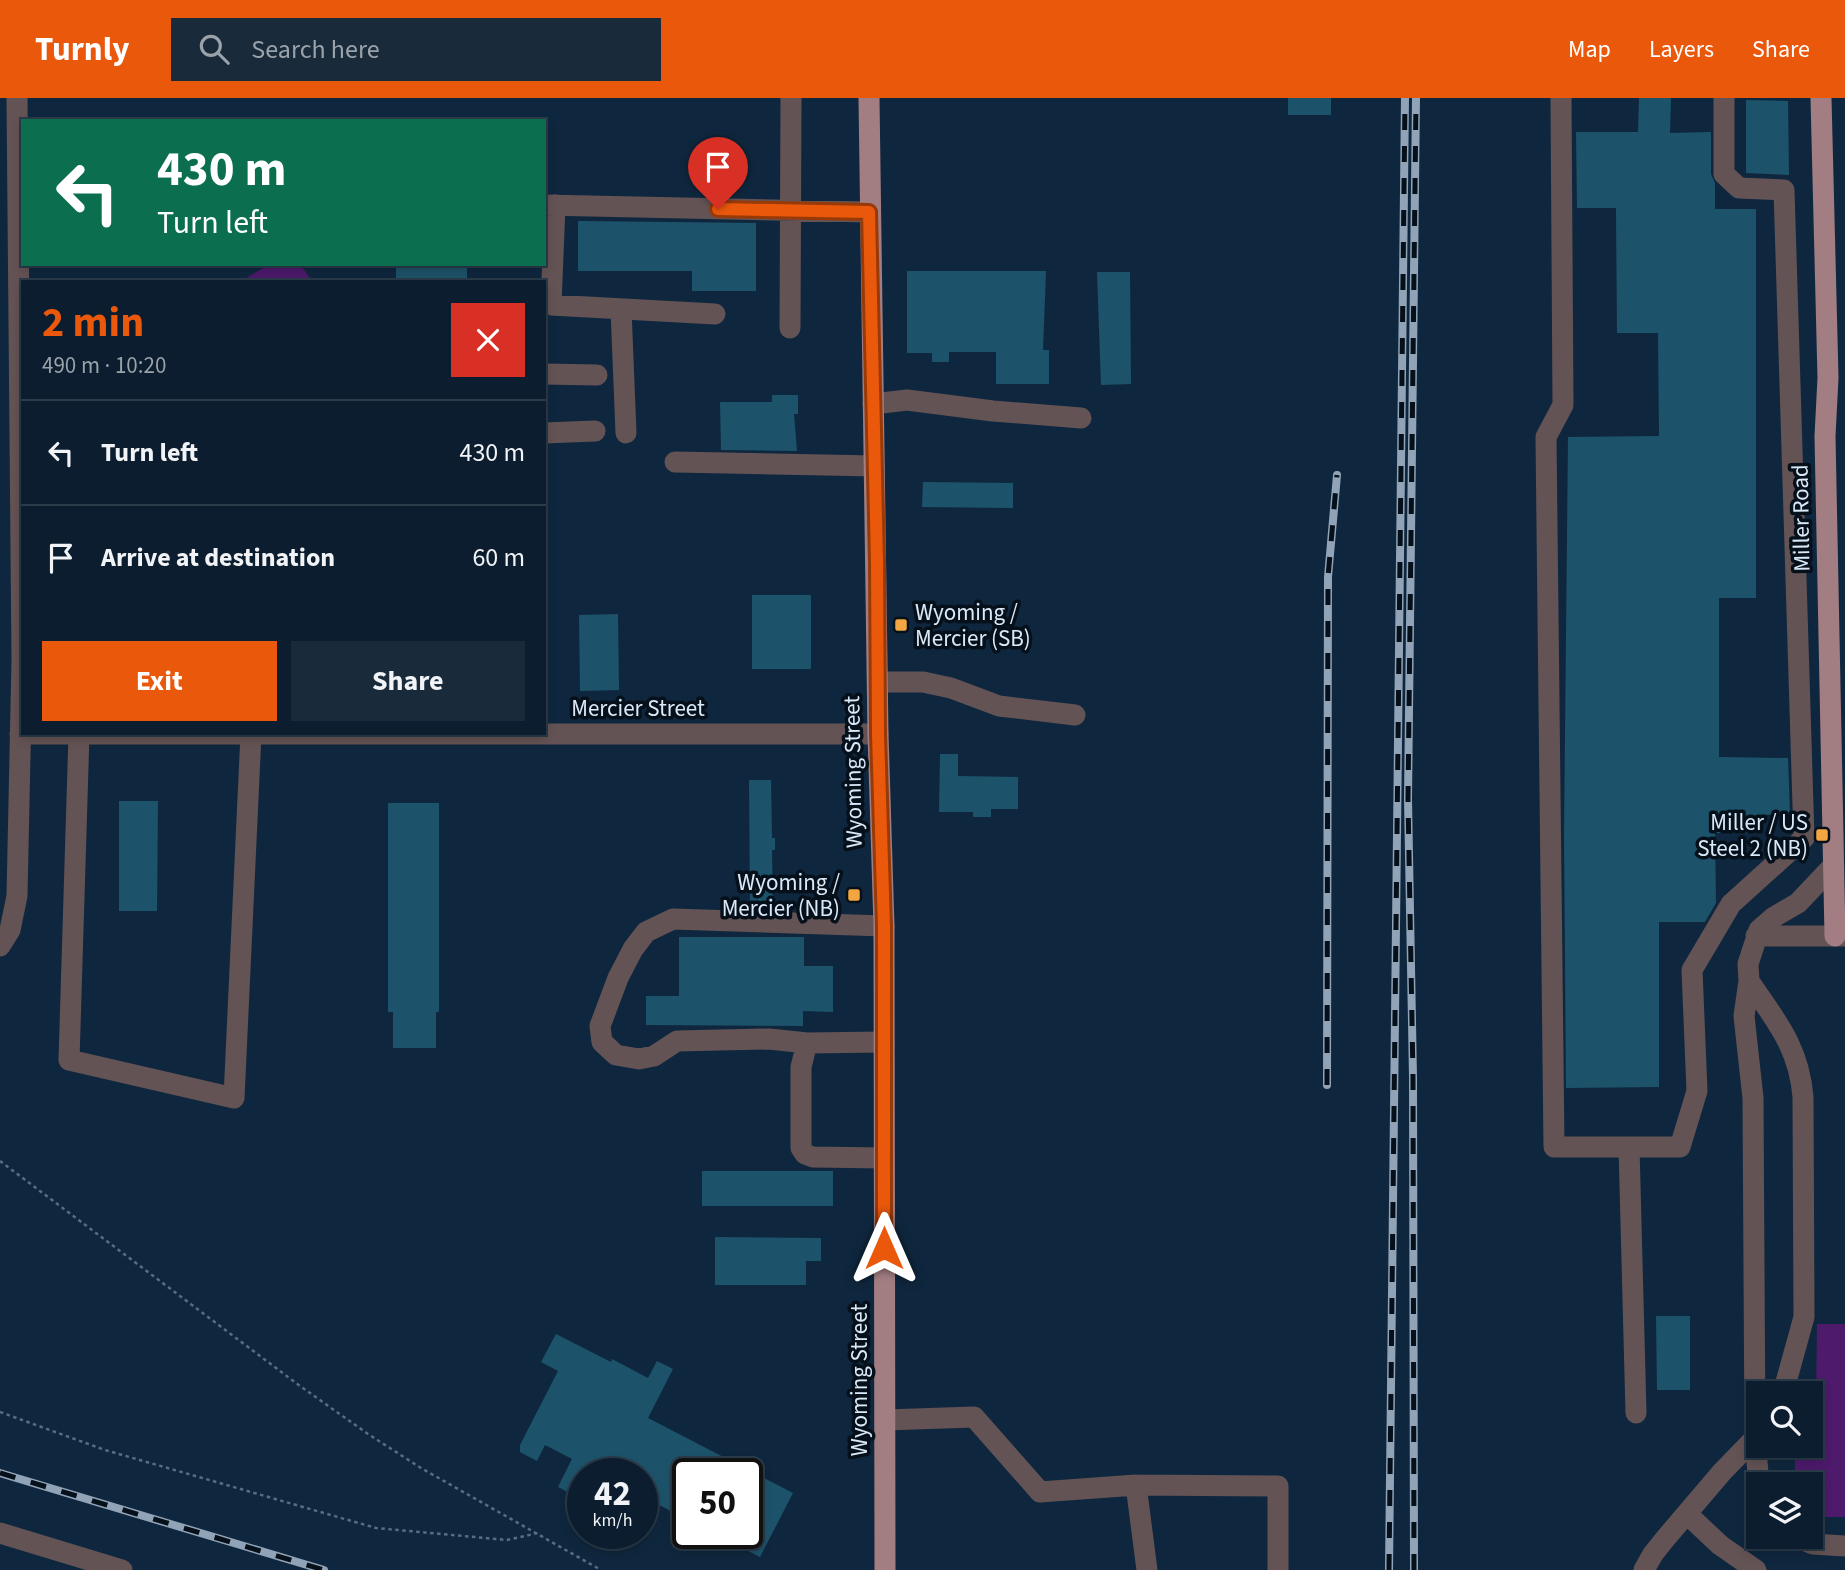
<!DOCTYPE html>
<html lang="en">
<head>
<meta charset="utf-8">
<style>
  :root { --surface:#0b1d2e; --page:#192a3a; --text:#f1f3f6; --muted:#9aa2aa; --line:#2b3b4a; --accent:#ea580c }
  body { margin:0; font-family:"Source Sans 3",sans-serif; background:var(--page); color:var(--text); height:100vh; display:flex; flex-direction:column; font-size:26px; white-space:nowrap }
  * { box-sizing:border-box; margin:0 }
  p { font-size:23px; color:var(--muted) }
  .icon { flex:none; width:38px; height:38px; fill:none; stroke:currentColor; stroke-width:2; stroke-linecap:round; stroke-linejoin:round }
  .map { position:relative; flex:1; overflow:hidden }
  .drawer { position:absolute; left:21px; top:182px; width:525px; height:455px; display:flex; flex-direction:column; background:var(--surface); border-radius:0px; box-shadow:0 4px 10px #0003,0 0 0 2px var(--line) }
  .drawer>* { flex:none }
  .banner { position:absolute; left:21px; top:21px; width:525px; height:147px; border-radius:0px; box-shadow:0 4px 10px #0003,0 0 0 2px var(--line); background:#0b6e4f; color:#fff; overflow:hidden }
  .tools { position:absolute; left:1746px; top:1283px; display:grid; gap:14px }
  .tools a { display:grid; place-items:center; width:77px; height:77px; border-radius:0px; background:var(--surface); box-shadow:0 4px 10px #0003,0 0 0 2px var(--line); font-size:35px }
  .speed { position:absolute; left:567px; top:1360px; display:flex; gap:14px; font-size:35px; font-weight:700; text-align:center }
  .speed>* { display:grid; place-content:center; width:91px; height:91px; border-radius:50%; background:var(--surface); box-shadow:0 4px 10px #0003,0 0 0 2px var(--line); line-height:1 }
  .speed small { font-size:18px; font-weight:400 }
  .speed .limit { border:4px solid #111; border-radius:10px; background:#fff; color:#111 }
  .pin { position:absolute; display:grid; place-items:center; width:60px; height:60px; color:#fff; margin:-72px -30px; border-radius:50% 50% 50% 0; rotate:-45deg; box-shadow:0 0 7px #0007 }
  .pin .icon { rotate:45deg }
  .me { position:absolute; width:77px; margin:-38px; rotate:0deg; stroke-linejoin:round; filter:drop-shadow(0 0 5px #0008) }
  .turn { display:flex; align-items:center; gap:24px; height:147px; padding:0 21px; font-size:32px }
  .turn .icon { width:91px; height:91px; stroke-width:2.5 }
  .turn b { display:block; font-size:49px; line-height:60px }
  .round { display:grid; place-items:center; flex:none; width:74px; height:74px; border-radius:0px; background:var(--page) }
  .overview { display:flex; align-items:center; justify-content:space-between; height:119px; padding:0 21px }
  h1 { font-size:42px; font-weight:700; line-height:52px; color:var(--accent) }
  .cta { display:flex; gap:14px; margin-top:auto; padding:14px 21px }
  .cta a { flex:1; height:80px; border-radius:0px; background:var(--accent); color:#fff; font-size:28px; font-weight:700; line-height:80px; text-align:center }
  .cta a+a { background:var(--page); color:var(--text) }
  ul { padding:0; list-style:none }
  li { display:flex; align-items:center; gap:21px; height:105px; padding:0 21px; border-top:2px solid var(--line) }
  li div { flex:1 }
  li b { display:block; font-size:26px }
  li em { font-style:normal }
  header { display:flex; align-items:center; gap:42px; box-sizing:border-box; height:98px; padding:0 35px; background:var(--accent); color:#fff }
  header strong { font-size:33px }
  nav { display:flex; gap:38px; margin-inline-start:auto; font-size:24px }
  .search { width:490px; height:63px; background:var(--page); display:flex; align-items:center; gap:18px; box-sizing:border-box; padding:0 24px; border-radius:0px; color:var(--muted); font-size:26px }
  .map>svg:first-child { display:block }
  .green { fill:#4d1a6c }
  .building { fill:#1d536a }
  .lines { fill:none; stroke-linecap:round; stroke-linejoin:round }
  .path { stroke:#586d82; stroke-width:2.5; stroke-dasharray:3.5 3.5; stroke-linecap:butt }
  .minor { stroke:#645355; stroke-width:21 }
  .major { stroke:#a27e83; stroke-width:21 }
  .rail-casing { stroke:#91a3b6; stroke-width:8 }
  .rail { stroke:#06101a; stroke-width:5; stroke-dasharray:16; stroke-linecap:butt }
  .route-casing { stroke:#983908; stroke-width:18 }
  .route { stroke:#ea580c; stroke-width:12 }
  .poi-dot { fill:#f2a541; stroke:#06101a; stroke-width:2.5 }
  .labels { text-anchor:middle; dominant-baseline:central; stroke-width:7; stroke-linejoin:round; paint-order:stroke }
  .street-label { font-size:23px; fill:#dae9f9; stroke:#06101a }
  .poi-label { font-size:23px; fill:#dae9f9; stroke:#06101a; text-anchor:end }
</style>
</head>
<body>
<header>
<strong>Turnly</strong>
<div class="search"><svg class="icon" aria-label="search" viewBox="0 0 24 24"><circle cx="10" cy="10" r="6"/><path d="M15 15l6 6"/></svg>Search here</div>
<nav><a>Map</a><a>Layers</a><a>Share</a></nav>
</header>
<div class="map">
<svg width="1845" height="1472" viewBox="0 0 1845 1472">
  <rect width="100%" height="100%" fill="#0f273e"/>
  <!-- green -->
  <path class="green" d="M270 166H300L309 179 308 184H239Z
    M1817 1226H1845V1419H1817V1373H1795V1348H1811V1308L1816 1307Z"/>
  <!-- building -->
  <path class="building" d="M1288 0H1331V17H1288Z
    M1639 0H1671L1670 35 1711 34V76L1715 85V111H1756V500H1719V659L1788 660 1790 716 1760 717V735H1715L1716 805 1705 824H1659V989L1566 990 1564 737 1568 339 1659 338 1658 235H1617L1616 110H1577L1576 34H1638Z
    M1746 2 1788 3 1789 77 1746 75Z
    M578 123 756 125V193H692V173H578Z
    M396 166H467V183H409V180H396Z
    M907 173H1046L1043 252H1049V286H996V254H949V264H932V255H907Z
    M1097 174H1130L1131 286 1101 287Z
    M772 297H798V316H794L797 353 721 352 720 304H772Z
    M923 384 1013 385V410L922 409Z
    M752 497H811V571H752Z
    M618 516 619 592 580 593 579 517Z
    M940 656H958V678L1018 679V711H991V719H973V714H939Z
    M749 682H771L772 740H775V752H772L773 809H750Z
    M119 703H158L157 813H119Z
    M388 705H439V914H436V950H393V914H388Z
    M679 839H804V868H833V914L803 913V928L646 927V898H679Z
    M702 1073H833V1108H702Z
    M715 1139 821 1140V1163H806V1187H715Z
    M1656 1218H1690V1292H1657Z
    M556 1236 611 1264 612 1261 648 1280 657 1263 673 1271 648 1320 793 1395 760 1459 713 1435H747V1376H688V1422L642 1398V1376H583V1402L558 1389 572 1361 545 1347 537 1363 520 1354V1347L558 1273 541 1264Z"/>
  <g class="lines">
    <!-- path -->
    <path class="path" d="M0 1063 300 1288 368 1336 421 1370 601 1472
      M0 1314 105 1352 376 1430 507 1442 538 1435"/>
    <!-- minor -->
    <path class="minor" d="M1561 0 1563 307 1546 339 1554 1049H1680L1697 993 1692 872 1731 806 1804 740 1784 92 1739 90 1724 76V0
      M544 107 869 114
      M555 107 551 207 715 216
      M621 211 626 335
      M790 230 791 0
      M544 276 597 277
      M873 306 907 302 993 313 1081 320
      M544 335 595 333
      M675 364 874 368
      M878 584H923L951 590 999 608 1075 617
      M20 636H878
      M79 636 69 962 234 1000 251 636
      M1756 838H1845
      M0 848 10 832 17 798 22 562 17 0
      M1749 883C1776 923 1799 949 1803 999L1804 1219 1783 1295
      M884 944 807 945 801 969V1050L805 1056 813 1059 884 1060
      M807 945 769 941 677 943 654 958 639 961 616 957 602 944 600 928 618 880 633 851 646 834 673 821 884 828
      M1629 1049 1636 1315
      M885 1322 974 1319 1040 1394 1136 1387 1278 1388V1472
      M1759 1386 1755 1341 1753 1000 1744 918 1749 883 1748 866 1759 832 1774 819 1798 805 1833 768
      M1136 1387 1147 1472
      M1687 1416 1720 1447 1756 1472
      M0 1435 122 1472
      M1793 1438 1813 1446 1845 1448
      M1644 1472 1653 1456 1665 1441 1722 1374 1759 1336"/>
    <!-- major -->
    <path class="major" d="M869 0 878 636 884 828 885 1472
      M1821 0 1828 280 1825 338 1835 838"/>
    <!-- rail casing -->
    <g class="rail-casing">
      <path id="rail" d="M1327 987 1328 479 1337 377
        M0 1375 324 1472
        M1389 1472 1405 0
        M1414 1472 1413 980 1408 701 1416 0"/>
    </g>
    <!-- rail -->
    <use href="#rail" class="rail"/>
  </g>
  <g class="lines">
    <!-- route casing -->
    <g class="route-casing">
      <path id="route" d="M718 111 869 114 877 464 878 636 884 828V1150"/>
    </g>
    <!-- route -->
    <use href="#route" class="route"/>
  </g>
  <!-- markers -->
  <g class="poi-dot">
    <rect x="894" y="520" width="14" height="14" rx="3.5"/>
    <rect x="1815" y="730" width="14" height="14" rx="3.5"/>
    <rect x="847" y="790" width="14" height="14" rx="3.5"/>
  </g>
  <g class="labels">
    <!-- street labels -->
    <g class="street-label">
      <text transform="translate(1801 420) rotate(-91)">Miller Road</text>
      <text x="638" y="610">Mercier Street</text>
      <text transform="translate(853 674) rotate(-91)">Wyoming Street</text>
      <text transform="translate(859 1282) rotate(-90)">Wyoming Street</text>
    </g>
    <!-- poi labels -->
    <g class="poi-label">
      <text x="915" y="514" text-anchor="start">Wyoming /<tspan x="915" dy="26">Mercier (SB)</tspan></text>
      <text x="1808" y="724">Miller / US<tspan x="1808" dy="26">Steel 2 (NB)</tspan></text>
      <text x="840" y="784">Wyoming /<tspan x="840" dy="26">Mercier (NB)</tspan></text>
    </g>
  </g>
</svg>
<div class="tools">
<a><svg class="icon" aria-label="search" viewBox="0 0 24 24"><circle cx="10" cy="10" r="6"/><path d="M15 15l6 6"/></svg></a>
<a><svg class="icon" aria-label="layers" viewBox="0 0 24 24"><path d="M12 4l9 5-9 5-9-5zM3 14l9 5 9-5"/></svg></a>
</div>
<div class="speed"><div>42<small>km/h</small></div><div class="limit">50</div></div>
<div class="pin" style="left:718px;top:111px;background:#d93025"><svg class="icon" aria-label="arrive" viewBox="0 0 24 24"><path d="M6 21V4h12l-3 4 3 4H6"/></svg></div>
<svg class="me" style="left:884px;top:1150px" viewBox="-20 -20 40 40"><path d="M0-17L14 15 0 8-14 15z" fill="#ea580c" stroke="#fff" stroke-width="4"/></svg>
<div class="banner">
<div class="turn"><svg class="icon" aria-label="left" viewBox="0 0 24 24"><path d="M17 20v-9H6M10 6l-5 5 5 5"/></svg><div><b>430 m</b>Turn left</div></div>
</div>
<section class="drawer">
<div class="overview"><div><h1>2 min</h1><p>490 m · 10:20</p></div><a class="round" style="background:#d93025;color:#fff"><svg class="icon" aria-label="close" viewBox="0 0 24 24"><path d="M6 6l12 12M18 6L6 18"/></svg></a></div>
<ul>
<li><svg class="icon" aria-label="left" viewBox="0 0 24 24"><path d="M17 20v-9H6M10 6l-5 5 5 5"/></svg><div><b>Turn left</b></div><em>430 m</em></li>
<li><svg class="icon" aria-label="arrive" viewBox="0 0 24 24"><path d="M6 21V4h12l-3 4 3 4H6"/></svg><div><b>Arrive at destination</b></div><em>60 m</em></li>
</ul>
<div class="cta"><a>Exit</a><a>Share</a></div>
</section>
</div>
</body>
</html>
